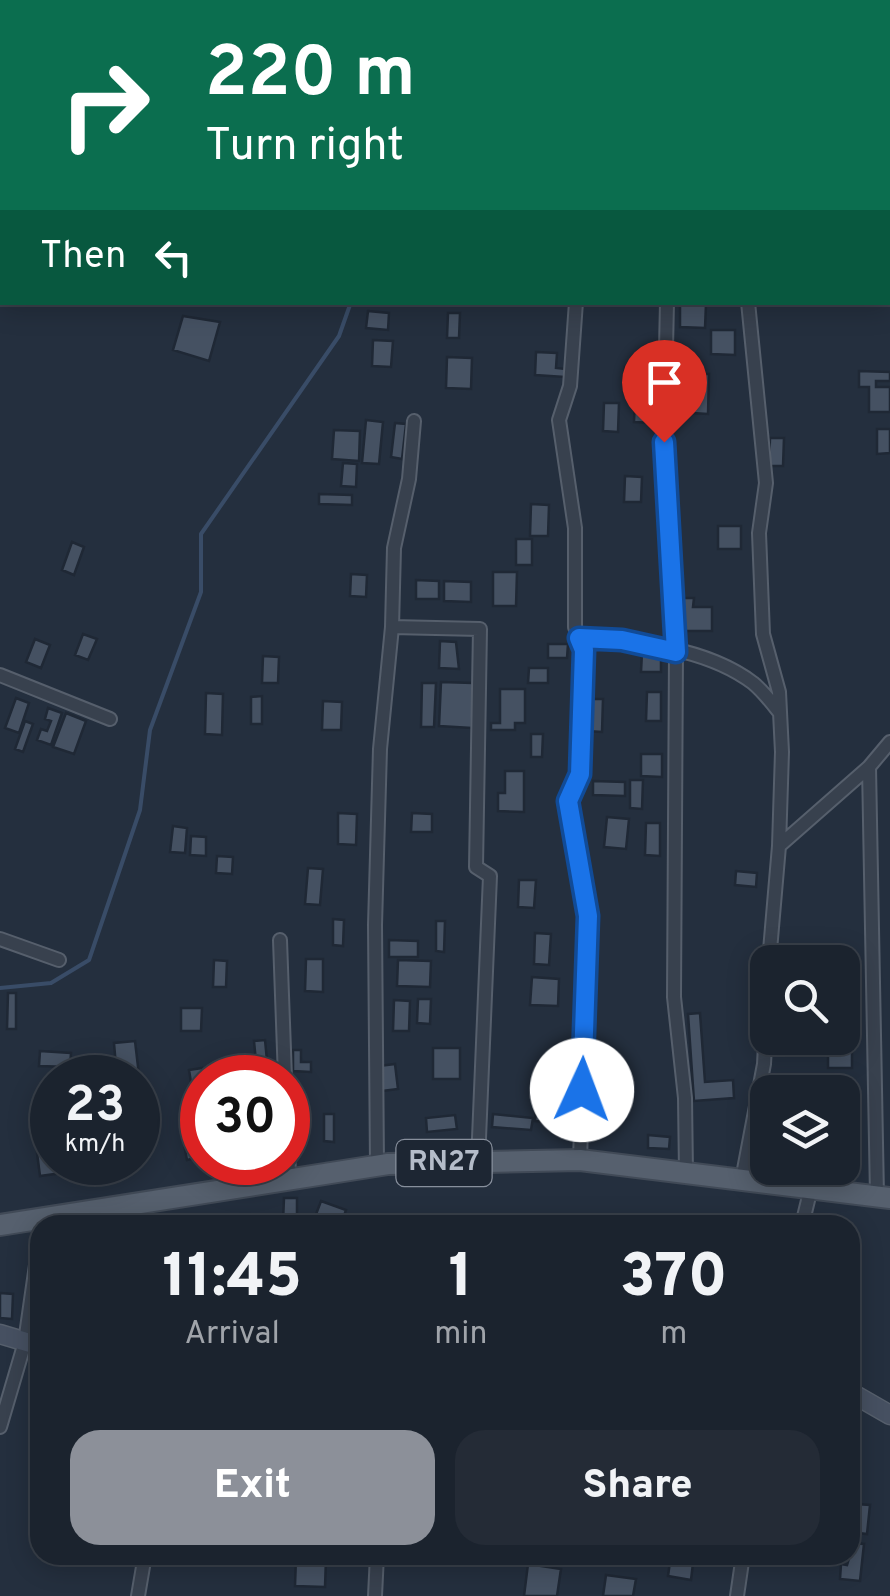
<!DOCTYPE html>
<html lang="en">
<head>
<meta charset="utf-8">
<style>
  :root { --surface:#1b232e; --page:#242b36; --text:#f1f3f6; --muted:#a0a4aa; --line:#39404a; --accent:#8c9099 }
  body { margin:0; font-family:Overpass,sans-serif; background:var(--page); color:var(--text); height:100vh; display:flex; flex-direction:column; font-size:38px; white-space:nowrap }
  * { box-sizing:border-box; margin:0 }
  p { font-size:32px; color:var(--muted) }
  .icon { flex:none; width:55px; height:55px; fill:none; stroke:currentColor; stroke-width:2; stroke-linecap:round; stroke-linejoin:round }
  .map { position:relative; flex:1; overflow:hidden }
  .sheet { position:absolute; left:30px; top:1215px; width:830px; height:350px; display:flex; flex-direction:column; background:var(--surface); border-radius:30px; box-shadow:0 5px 25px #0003,0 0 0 2px var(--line) }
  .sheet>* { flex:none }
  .top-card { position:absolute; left:0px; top:0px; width:890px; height:305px; box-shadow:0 5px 25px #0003,0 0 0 2px var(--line); background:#0b6e4f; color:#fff; overflow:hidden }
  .controls { position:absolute; left:750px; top:945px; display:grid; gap:20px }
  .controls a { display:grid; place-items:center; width:110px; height:110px; border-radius:20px; background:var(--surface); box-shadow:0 5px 25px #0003,0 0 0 2px var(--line); font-size:50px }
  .speed { position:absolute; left:30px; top:1055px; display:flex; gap:20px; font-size:50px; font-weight:700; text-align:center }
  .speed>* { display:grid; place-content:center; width:130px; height:130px; border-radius:50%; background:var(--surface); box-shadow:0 5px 25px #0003,0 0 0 2px var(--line); line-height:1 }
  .speed small { font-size:25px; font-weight:400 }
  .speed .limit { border:15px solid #d22; background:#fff; color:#111 }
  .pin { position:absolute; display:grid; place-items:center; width:85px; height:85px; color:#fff; margin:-102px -42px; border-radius:50% 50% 50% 0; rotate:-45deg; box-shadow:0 0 10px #0007 }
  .pin .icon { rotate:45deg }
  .me { position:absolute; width:110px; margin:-55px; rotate:2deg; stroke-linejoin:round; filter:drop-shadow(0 0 8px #0008) }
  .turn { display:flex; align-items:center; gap:35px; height:210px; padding:0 40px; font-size:45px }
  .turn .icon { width:130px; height:130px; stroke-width:2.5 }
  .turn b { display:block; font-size:70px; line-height:85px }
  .then { display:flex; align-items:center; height:95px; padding:0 40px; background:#0003; gap:20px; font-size:38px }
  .eta { display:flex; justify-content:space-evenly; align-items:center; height:170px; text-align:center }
  .eta b { font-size:60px; font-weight:800; line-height:70px }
  .cta { display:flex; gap:20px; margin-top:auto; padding:20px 40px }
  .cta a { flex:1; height:115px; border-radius:30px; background:var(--accent); color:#fff; font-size:40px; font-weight:800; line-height:115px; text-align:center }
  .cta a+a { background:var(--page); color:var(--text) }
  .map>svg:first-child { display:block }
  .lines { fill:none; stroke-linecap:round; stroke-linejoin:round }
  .stream { stroke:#394c67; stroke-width:4 }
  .building { fill:#455162; stroke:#1f2835; stroke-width:2.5 }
  .street-casing { stroke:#565f6c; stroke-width:16 }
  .secondary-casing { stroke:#565f6c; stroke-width:21 }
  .primary-casing { stroke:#414a57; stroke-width:24 }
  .street { stroke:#38414e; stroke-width:12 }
  .secondary { stroke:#465061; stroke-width:18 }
  .primary { stroke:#56606e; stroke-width:20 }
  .route-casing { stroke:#114b97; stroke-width:25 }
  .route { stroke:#1a73e8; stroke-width:18 }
  .labels { text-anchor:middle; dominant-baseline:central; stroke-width:9; stroke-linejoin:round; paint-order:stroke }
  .shield { fill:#1d2633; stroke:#878f9c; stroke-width:2.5 }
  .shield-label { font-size:28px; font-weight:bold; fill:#b4bcc9 }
</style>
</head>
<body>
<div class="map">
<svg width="890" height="1596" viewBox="0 0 890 1596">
  <rect width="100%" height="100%" fill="#242f3e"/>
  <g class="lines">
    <!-- stream -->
    <path class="stream" d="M460 0V2
      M0 988 51 983 89 960 140 810 150 730 201 592V534L339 336 351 302"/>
  </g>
  <!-- building -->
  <path class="building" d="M680 303 706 304 705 328 680 327Z
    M368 311 389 313 388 330 366 328Z
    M448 313H460L459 338H447Z
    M183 316 220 322 209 361 173 350Z
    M711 330H735V355L711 354Z
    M373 340 393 341 391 367 372 366Z
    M536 352 557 353 556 368 566 369 565 377 535 375Z
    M447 357 472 358 471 389 446 388Z
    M625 367H640L639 392H624Z
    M859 371 890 372V381H876V387H890V412H869V387H859Z
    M676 372 690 373 689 413H675Z
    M693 374H709L708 414 692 413Z
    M635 397 656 398 655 423 634 422Z
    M604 403H619L618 432 603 431Z
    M366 420 383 422 379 464 362 463Z
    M395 423 406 424 402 459 391 457Z
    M877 429H890V453L877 454Z
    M334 430 360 431 359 461 332 459Z
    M770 438H784L783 466H769Z
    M343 463 357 464 356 487 341 486Z
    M625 476 642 477 641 502H624Z
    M319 494 352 495V505L319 504Z
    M531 504 549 505 548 536H530Z
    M718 526H741V549H718Z
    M516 539H532V565H516Z
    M72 542 84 547 74 575 62 570Z
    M493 572H517L516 606H493Z
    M351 574 367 575 366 597 350 596Z
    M416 580 439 581V599H416Z
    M444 581 471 582V602L444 601Z
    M683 598H694L693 607H712V631H682Z
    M83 634 97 639 88 660 75 655Z
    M35 639 50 645 41 668 26 662Z
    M440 641 456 642 459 669 439 668Z
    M548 644H568L567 658H548Z
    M642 652 661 653V672H641Z
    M263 656 279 657 278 683H262Z
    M529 668H548V683H528Z
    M441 682 473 683 472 728 439 726Z
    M422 683H436L434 727H421Z
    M500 689H525V723H515V730H491V723H500Z
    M647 692H661V721H646Z
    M206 693 223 694 222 735 205 734Z
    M262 696V724H251V697Z
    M16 698 29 703 19 733 5 728Z
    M588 699H603L602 732 587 731Z
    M323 701 342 702 341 730H322Z
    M48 708 62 713 51 745 37 740 41 729 47 731 51 721 45 719Z
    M66 713 86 721 74 754 53 747Z
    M25 721 33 724 23 752 15 749Z
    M531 734H543L542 757H531Z
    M641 754H662V777L641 776Z
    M505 771H524V812L498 811V793H505Z
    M630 780H643L642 809 630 808Z
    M593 781 625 782V796L593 795Z
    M338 813 357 814 356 845 338 844Z
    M412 813 432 814V832H411Z
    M607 817 629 819 626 849 604 847Z
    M646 823H660V856L645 855Z
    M173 826 187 828 185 853 170 852Z
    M191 836 206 837V856L190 855Z
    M217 856 233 857 232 874 216 873Z
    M308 868 323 869 320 905 305 904Z
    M736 871 757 873 756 887 735 885Z
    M519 880H536L534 908 518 907Z
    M333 919 344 920 343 946 333 945Z
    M436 921H445L444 952 436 951Z
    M535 933 551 934 549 965 534 964Z
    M389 940 418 941V957H389Z
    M306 959H323V992L305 991Z
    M214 960 227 961 226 987H213Z
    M398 960 431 961 430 987 397 986Z
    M532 977 559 979 558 1006 530 1005Z
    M8 993H16V1029H7Z
    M418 999H431L430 1024 417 1023Z
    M394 1000 410 1001 409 1031H393Z
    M181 1008H202L201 1031H181Z
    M700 1013 705 1082 733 1080 734 1098 694 1101 688 1014Z
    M852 1036V1068H828V1038Z
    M265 1040 268 1071 257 1072 254 1041Z
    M135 1041 139 1075 117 1078 114 1043Z
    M433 1048H460V1079H433Z
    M293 1050H301V1062H311V1072L293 1071Z
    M40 1051 71 1053 70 1067 39 1066Z
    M395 1064 398 1089 382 1091 379 1066Z
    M202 1068 203 1077 207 1078H202V1100L194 1101 189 1070Z
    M537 1092 555 1093 553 1122 535 1121Z
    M324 1114H334V1142L324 1141Z
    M493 1114 533 1118 531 1130 492 1127Z
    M455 1115 457 1129 427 1132 426 1118Z
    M194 1126 200 1157 187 1160 181 1128Z
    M648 1135 670 1137 669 1149 648 1148Z
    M52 1142V1162H83L84 1170 40 1176 36 1145Z
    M284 1198H297V1223L283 1222Z
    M321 1201 346 1210 341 1225 315 1217Z
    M0 1293 13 1294 12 1319 0 1318Z
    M856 1504 870 1505 867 1534 850 1532V1517H855Z
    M850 1543 864 1544 860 1581 840 1579 841 1564 847 1565 850 1555Z
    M285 1555H337L336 1560 326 1559 325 1587 295 1586 296 1558Z
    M671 1555H694L691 1580 668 1576Z
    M528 1564 561 1569 557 1596H524Z
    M606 1575 636 1579 633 1596H603Z"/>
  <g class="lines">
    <!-- street casing -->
    <g class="street-casing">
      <path id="street" d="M629 0 630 2
        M699 0V2
        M820 2 825 0
        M888 109 890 114
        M888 223 890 221
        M576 302 570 386 559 420 575 528V627L584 650 580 774 568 801 588 915 580 1160
        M667 302 664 442 676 652 674 997 685 1098 686 1173
        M748 302 766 483 759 533 763 634 779 692 782 752 779 846 769 962
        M392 627 480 629 476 867 490 876 478 1162
        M579 638C635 640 707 648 753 683 763 691 772 703 780 713
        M0 675 110 719
        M869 767 877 1196
        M779 846 869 767 890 742
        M0 939 59 960
        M280 940 285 1078
        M288 1134 289 1179
        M377 1165 375 925 380 749 392 627 394 548 409 479 414 421
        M742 1180 764 1064 768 989
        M802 1225 811 1188
        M0 1427 25 1342 40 1237
        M138 1596 145 1555
        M375 1596 377 1555
        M737 1596 743 1555"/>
    </g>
    <!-- secondary casing -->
    <g class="secondary-casing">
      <path id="secondary" d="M0 1334 40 1346
        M850 1392 890 1415"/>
    </g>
    <!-- primary casing -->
    <g class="primary-casing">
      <path id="primary" d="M0 1225 388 1164 580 1160 890 1198"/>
    </g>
    <!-- street -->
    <use href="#street" class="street"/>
    <!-- secondary -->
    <use href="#secondary" class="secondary"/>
    <!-- primary -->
    <use href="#primary" class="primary"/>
  </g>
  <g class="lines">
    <!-- route casing -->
    <g class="route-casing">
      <path id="route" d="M582 1090 588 916 568 801 580 774 584 650 579 638 622 640 676 652 664 442"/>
    </g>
    <!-- route -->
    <use href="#route" class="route"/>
  </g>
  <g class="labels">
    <!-- shield labels -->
    <rect class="shield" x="396.5" y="1140" width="95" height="46" rx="8"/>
    <g class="shield-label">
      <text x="444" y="1163">RN27</text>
    </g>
  </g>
</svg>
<div class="controls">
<a><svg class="icon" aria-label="search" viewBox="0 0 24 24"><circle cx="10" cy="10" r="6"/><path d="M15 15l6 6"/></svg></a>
<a><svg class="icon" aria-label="layers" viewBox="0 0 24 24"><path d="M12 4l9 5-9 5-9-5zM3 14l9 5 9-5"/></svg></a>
</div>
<div class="speed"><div>23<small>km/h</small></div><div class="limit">30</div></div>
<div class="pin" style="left:664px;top:442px;background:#d93025"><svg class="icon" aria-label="arrive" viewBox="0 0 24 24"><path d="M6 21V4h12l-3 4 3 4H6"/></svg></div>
<svg class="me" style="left:582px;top:1090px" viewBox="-20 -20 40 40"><circle r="19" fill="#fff"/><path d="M0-13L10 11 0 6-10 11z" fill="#1a73e8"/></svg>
<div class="top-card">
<div class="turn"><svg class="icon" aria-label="right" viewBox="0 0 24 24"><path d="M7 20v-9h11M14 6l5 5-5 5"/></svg><div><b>220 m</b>Turn right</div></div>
<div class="then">Then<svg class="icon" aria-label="left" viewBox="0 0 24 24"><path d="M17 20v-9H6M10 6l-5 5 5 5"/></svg></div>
</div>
<section class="sheet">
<div class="eta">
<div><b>11:45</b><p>Arrival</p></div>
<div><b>1</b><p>min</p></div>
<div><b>370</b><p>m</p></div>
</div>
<div class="cta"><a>Exit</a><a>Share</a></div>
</section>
</div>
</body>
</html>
